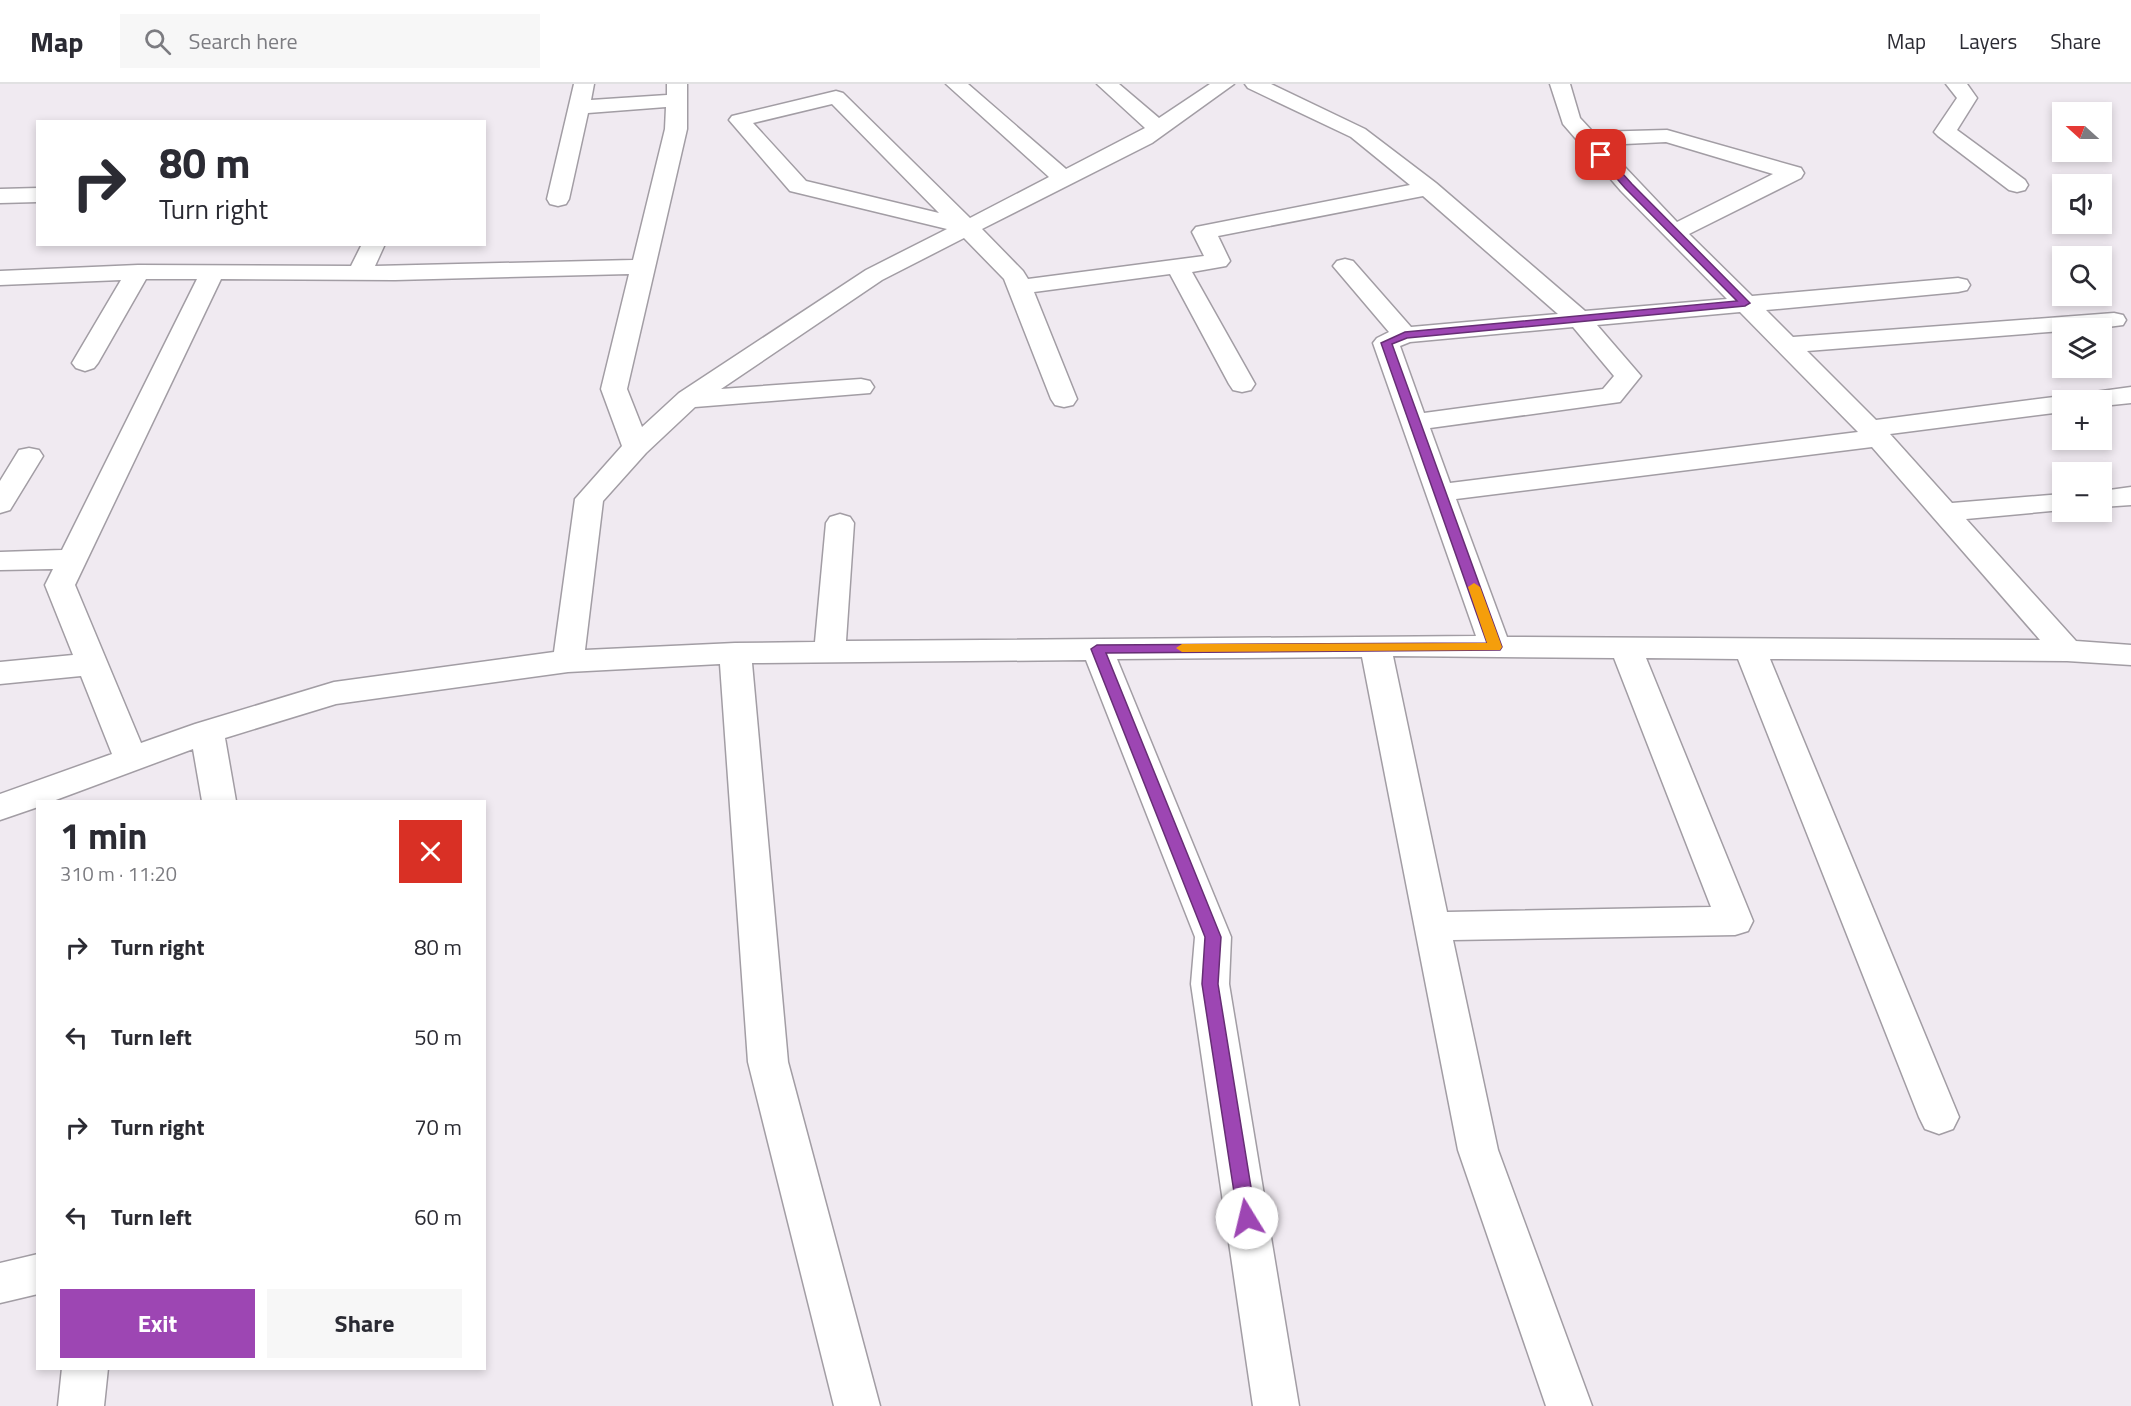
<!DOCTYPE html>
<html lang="en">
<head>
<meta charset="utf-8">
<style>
  :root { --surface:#fff; --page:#f7f7f7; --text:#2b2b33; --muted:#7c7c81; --line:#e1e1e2; --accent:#9d46b3 }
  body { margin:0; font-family:"Titillium Web",sans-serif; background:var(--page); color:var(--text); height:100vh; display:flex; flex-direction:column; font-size:22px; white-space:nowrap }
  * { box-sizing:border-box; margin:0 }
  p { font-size:20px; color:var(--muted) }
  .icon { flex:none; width:33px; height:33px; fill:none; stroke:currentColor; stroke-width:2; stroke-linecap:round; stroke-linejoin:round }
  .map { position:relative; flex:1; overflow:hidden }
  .panel { position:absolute; left:36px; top:716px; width:450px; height:570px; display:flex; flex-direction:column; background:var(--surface); border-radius:0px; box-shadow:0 3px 9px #0003 }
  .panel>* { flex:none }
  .guide { position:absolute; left:36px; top:36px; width:450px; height:126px; border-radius:0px; box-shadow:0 3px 9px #0003; background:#fff; color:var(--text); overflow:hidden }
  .needle { width:39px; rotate:291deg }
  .buttons { position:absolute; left:2052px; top:18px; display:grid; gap:12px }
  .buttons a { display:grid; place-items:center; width:60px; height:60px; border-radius:0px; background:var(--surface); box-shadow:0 3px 9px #0003; font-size:30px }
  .pin { position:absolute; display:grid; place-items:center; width:51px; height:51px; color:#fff; margin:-26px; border-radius:12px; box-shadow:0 3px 9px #0006 }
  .me { position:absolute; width:66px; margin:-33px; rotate:351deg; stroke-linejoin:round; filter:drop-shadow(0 0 4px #0008) }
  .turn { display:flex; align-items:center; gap:21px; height:126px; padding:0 24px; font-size:27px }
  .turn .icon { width:78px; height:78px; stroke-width:2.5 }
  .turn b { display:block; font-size:42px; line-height:51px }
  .round { display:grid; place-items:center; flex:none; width:63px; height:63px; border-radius:0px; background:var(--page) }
  .headline { display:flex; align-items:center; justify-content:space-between; height:102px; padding:0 24px }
  h1 { font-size:36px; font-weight:700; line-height:45px }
  .cta { display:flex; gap:12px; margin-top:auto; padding:12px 24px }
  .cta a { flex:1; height:69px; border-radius:0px; background:var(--accent); color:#fff; font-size:24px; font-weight:700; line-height:69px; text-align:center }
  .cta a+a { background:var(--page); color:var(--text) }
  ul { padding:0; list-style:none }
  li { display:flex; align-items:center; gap:18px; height:90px; padding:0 24px }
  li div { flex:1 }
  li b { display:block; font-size:22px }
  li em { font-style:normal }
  header { display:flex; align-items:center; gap:36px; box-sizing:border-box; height:84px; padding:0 30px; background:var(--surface); border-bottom:2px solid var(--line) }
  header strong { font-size:28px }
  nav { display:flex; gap:33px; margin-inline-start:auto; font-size:21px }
  .search { width:420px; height:54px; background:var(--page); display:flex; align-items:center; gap:15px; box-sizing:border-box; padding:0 21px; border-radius:0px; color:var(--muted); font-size:22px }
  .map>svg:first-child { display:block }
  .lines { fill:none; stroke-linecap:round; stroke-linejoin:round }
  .minor-casing { stroke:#a29da4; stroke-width:3 }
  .minor { fill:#fff; fill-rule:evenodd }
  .route { fill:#9d46b3; stroke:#662e74; stroke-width:1.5 }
  .slow { fill:#f59e0b }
</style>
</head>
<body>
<header>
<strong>Map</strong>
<div class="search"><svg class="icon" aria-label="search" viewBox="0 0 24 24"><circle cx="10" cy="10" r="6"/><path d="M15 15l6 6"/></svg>Search here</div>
<nav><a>Map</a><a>Layers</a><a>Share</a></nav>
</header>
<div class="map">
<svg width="2131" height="1322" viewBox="0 0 2131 1322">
  <rect width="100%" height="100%" fill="#f0eaf1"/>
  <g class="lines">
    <!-- minor casing -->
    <g class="minor-casing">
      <path id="minor" d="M574 0H594L591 16 667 11V0H687V45L627 305 642 343 679 309 866 186 947 145 790 107 729 36 732 32 836 7 843 9 970 134 1049 93 946 0H968L1066 85 1145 44 1097 0H1119L1159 34 1210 0H1234L1152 59 982 145 1023 187 1028 195 1204 172 1192 148 1196 143 1410 101 1351 53 1248 4 1245 0H1271L1365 45 1436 99 1585 227 1727 215 1621 107 1563 40 1550 0H1570L1580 34 1593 48 1667 46 1801 84 1804 89 1801 94 1689 150 1752 212 1958 194 1967 196 1970 201 1967 206 1958 208 1766 226 1793 253 2114 229 2123 231 2126 236 2123 241 2100 244H2062V247L1807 267 1876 336 2062 312 2071 314 2073 316H2062V328L1890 350 1952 419 2062 410V426L1966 435 2076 557 2131 561V581L2067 577 1770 575 1959 1033 1953 1045 1939 1050 1925 1045 1919 1033 1738 575 1646 574 1753 837 1748 847 1735 851 1453 856 1498 1066 1592 1322H1546L1458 1066 1362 573 1117 575 1231 853 1229 900 1299 1322H1253L1191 900 1195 853 1086 576 752 579 788 978 880 1322H834L748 978 720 580 568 588 336 620 225 654 236 717H202L193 665 53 717H38V723L0 736V710L112 670 81 592 0 600V578L73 571 45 501 53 485 0 486V468L62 466 197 195H146L98 279 94 284 85 287 76 284 72 279 121 196 0 201V187L138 181 351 182 362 160H385L375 182 633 176 665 45 666 23 588 29 569 115 566 120 558 122 550 120 547 115ZM832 20 939 129 806 97 753 39ZM1666 58 1773 90 1677 138 1604 61ZM1423 112 1558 230 1411 243 1353 177 1345 175 1337 177 1333 182 1389 248 1377 254 1373 259 1476 552 846 557 854 439 850 433 840 430 830 433 826 439 815 558 735 559 585 566 603 417 646 369 695 323 870 309 874 303 870 297 861 295 721 305 882 196 964 154 1004 195 1051 315 1055 321 1064 323 1073 321 1077 315 1034 208 1170 190 1229 300 1233 306 1242 308 1251 306 1255 300 1192 188 1226 182 1230 177 1218 152ZM629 190 601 305 622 362 575 415 554 568 334 598 195 640 141 659 75 501 221 195 395 196ZM1740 228 1858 348 1450 399 1430 344 1620 318 1641 292 1597 241ZM1573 243 1614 292 1603 305 1424 329 1400 262 1410 258ZM1872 363 2040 556 1507 553 1456 415ZM1393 572 1614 574 1711 823 1447 828Z
        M1946 0H1967L1977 14 1957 46 2025 96 2028 101 2025 106 2017 108 2009 106 1938 52 1934 48 1957 14Z
        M38 104V118L0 119V105Z
        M2131 303V319L2102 322V316H2076L2080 310Z
        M29 364 39 366 43 372 10 426 0 429V397L19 366Z
        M2131 403V421L2102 423V407Z
        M38 1170V1210L0 1219V1179Z
        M62 1284H108L104 1322H58Z"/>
    </g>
    <!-- minor -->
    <use href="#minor" class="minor"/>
  </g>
  <!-- route -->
  <path class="route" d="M1598 69H1604L1632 100 1750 219 1745 222 1407 254 1392 260 1502 563 1500 566 1106 569 1221 853 1218 900 1256 1134 1253 1140 1247 1142 1241 1140 1238 1134 1202 900 1205 853 1091 565 1097 561 1487 559 1381 259 1405 248 1737 217 1625 104 1598 73Z"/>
  <!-- slow -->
  <path class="slow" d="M1474 499 1480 503 1502 563 1500 566 1182 568 1176 564 1182 560 1487 559 1468 503Z"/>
</svg>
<div class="buttons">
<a><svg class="needle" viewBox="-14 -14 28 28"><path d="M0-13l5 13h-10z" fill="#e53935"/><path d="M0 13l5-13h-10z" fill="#7c7c81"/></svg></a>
<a><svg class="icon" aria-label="sound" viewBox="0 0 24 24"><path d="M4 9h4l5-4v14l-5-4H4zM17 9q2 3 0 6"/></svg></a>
<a><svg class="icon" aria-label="search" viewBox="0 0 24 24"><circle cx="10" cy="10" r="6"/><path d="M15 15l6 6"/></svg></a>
<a><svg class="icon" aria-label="layers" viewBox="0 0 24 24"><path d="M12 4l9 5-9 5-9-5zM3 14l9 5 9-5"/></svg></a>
<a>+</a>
<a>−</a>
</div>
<div class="pin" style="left:1601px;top:71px;background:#d93025"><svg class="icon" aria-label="arrive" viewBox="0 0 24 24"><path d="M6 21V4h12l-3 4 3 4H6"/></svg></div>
<svg class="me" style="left:1247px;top:1134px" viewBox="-20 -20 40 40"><circle r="19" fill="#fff"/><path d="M0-13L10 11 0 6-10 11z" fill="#9d46b3"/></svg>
<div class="guide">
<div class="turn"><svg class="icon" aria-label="right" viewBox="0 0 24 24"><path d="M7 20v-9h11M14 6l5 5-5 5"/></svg><div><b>80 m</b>Turn right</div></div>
</div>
<section class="panel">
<div class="headline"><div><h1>1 min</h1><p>310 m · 11:20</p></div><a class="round" style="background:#d93025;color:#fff"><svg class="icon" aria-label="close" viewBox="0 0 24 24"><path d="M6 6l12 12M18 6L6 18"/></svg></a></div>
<ul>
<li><svg class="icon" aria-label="right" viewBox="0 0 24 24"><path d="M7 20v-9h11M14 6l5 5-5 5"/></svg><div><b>Turn right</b></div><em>80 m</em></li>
<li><svg class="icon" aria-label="left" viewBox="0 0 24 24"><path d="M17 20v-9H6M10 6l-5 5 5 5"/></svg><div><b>Turn left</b></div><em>50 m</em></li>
<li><svg class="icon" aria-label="right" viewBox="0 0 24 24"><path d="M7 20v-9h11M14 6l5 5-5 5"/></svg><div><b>Turn right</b></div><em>70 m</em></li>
<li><svg class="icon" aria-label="left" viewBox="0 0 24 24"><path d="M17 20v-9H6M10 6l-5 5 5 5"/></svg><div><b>Turn left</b></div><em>60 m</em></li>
</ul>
<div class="cta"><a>Exit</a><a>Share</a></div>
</section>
</div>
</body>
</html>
